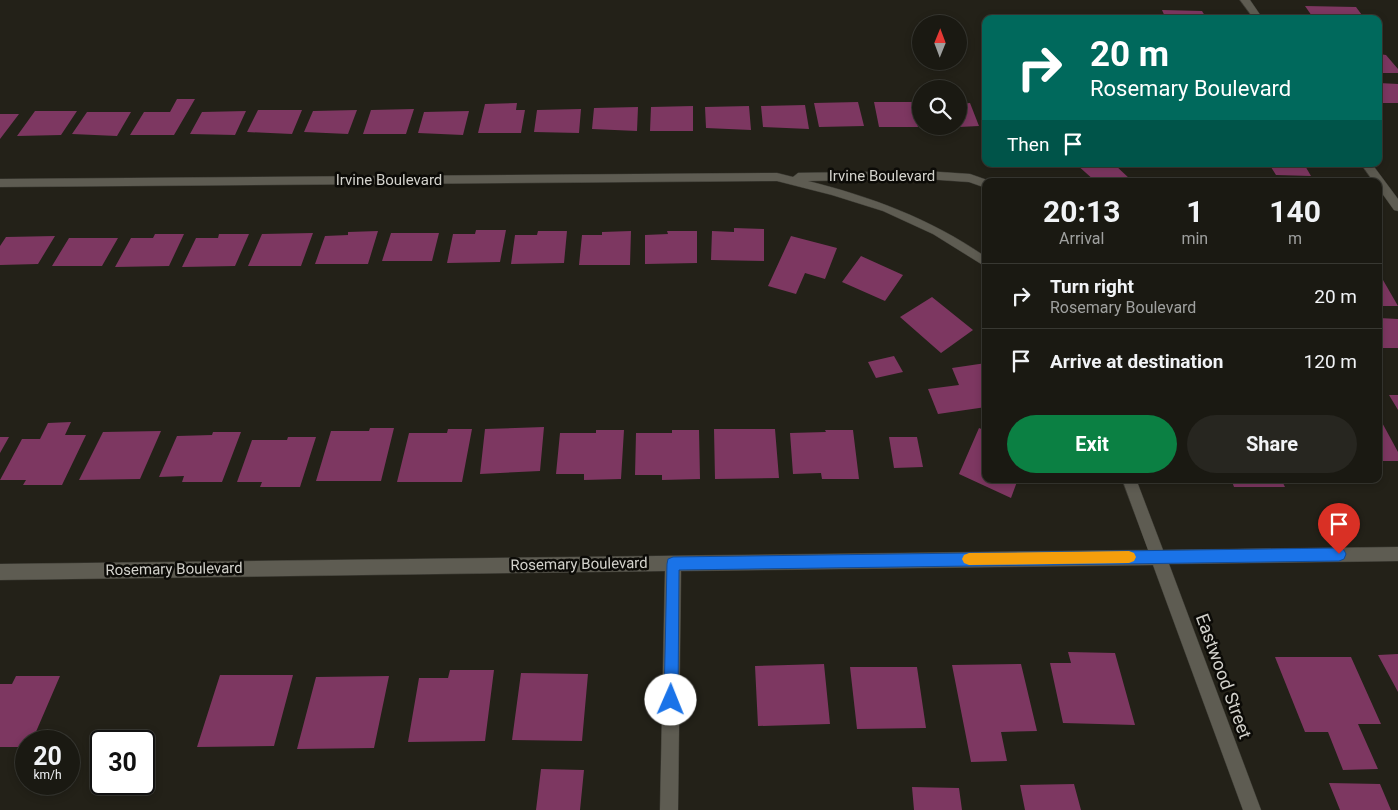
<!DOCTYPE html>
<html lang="en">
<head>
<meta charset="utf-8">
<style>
  :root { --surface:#1a1912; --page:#272620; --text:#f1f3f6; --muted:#9fa09f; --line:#383832; --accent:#0b8043 }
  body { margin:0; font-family:Roboto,sans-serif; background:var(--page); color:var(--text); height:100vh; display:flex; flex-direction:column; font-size:19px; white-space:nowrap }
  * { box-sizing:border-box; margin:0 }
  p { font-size:16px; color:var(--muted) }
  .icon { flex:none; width:28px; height:28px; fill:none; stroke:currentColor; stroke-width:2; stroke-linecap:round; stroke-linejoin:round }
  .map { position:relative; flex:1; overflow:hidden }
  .side { position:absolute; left:982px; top:178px; width:400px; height:305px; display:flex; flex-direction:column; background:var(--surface); border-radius:10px; box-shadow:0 2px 8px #0003,0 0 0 1px var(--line) }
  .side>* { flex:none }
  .hud { position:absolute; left:982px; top:15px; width:400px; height:152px; border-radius:10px; box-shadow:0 2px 8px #0003,0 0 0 1px var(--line); background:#00695c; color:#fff; overflow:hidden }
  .needle { width:32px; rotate:1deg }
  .controls { position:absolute; left:912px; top:15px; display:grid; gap:10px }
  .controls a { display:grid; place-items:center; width:55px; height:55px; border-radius:50%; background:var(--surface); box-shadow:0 2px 8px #0003,0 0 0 1px var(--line); font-size:25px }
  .speed { position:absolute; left:15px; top:730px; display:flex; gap:10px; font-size:25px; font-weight:700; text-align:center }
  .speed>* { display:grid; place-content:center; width:65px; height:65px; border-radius:50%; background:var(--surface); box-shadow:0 2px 8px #0003,0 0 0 1px var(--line); line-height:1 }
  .speed small { font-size:12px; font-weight:400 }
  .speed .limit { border:2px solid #111; border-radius:8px; background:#fff; color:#111 }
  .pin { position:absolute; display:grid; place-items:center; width:42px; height:42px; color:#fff; margin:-51px -21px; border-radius:50% 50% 50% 0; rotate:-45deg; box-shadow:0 0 5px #0007 }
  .pin .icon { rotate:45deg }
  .me { position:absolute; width:55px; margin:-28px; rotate:1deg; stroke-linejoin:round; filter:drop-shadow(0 0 4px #0008) }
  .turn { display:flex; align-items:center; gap:18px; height:105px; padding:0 25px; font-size:22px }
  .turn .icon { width:65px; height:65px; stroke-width:2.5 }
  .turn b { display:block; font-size:35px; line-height:42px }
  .then { display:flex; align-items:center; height:48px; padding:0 25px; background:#0003; gap:10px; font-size:19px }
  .eta { display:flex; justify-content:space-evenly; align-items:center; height:85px; text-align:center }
  .eta b { font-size:30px; font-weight:700; line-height:35px }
  .primary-button { display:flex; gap:10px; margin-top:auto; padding:10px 25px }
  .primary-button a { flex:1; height:58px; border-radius:30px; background:var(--accent); color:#fff; font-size:20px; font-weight:700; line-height:58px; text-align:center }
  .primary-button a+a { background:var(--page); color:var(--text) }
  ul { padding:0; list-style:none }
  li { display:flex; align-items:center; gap:15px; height:65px; padding:0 25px; border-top:1px solid var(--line) }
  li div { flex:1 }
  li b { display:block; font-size:19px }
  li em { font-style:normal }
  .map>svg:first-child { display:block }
  .building { fill:#7d3761 }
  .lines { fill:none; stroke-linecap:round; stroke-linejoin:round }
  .minor-casing { stroke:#3c3b34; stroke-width:1 }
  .minor { fill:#5e5c52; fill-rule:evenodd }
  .route { fill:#1a73e8; stroke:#114b97 }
  .slow { fill:#f59e0b }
  .labels { text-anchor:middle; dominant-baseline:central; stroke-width:5; stroke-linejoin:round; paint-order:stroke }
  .street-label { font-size:15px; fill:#d3d2cc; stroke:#0c0b07 }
  .near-street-label { font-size:18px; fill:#d3d2cc; stroke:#0c0b07 }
</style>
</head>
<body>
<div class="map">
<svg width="1398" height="810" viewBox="0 0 1398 810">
  <rect width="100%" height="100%" fill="#232118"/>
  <!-- building -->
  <path class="building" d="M1305 6 1356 7 1365 19H1314Z
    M1162 10 1202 11 1207 19H1166Z
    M1379 54 1386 55 1398 69V73H1379Z
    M1379 83 1398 84V103H1379Z
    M177 99H195L174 135H130L144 112H170Z
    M858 102 864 126 819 127 814 103Z
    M874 102H912L918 127H879Z
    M517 103 516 110H525L521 133H478L485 104Z
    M970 103 979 126 959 127V104Z
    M805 105 809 129 763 127 761 106Z
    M693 106V131H650L651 107Z
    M749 106 751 130 706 128 705 107Z
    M638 107 637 131 592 129 594 108Z
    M414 109 406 134H363L371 110Z
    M581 109 579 133 534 132 537 110Z
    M258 110H302L292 134 247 132Z
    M357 110 348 134 304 132 313 111Z
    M35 111H77L61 135 17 136Z
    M246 111 235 135 190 134 202 112Z
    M469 111 463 135 418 133 424 112Z
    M87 112H131L117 136 72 134Z
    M0 114H19L0 139Z
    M1076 164H1114L1131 180 1095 181Z
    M1269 164H1304L1311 176 1276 175Z
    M734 228 764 229V261L711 260 712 231 734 232Z
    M476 230H506L500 262 447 263 453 234H475Z
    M378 231 368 264H315L325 236 348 235V232Z
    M538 231H567L564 263 511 264 515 235H537Z
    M631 231 630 265H579L582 235H602V232Z
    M667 231H697V263L645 264V235L668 234Z
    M313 233 301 266H248L262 234Z
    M391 233H439L432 261H382Z
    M155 234H184L169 266 115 267 131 238H153Z
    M219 234H249L235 266 182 267 196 238H218Z
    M55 236 38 264 0 265V246L6 237Z
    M791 236 837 248 825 279 805 273 796 294 768 286Z
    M69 238H118L102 266H52Z
    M861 256 903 275 885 301 842 282Z
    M1379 280H1383L1398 306H1379Z
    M932 297 973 330 941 353 900 317Z
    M1379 318 1398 319V348H1379Z
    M894 356 903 372 876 378 868 362Z
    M986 363V407L938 414 928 389 959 385 952 368Z
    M1389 395H1398V410Z
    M1379 417 1398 452V461H1379Z
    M71 422 65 435H86L62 485H23L26 480H0L22 439H40L48 423Z
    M544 427 540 471 480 474 485 429Z
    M370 428H394L381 481H316L331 431H369Z
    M979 428 986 431V479H1018L1011 498 959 474Z
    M448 429H472L462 482H397L409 433H447Z
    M714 429H775L779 478 715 479Z
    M596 430H624L621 479 584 480V474H556L560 433H596Z
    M672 430H699L700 479 662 480V475H635L636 433H672Z
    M825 430H853L859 479H822L821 473 793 474 790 433 826 432Z
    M161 431 140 479 79 480 103 432Z
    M213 432H241L222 482H182L184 476 159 477 177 436 212 435Z
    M0 437H9L0 453Z
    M288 437H316L300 487H260L262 482H237L252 440H287Z
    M889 437H917L923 467 894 468Z
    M1231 479H1281L1285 487H1234Z
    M1068 652 1115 653 1135 725 1063 723 1050 663H1071Z
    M1398 654V692L1378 655Z
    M1275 657H1351L1381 724H1358L1378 769 1343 770 1328 732H1305Z
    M824 664 830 724 758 726 755 666Z
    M1021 664 1037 731 1001 732 1007 761 971 762 952 665Z
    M850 667H917L926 728 857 729Z
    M450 670H494L485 741 408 742 419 678H448Z
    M521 673 588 674 582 741 512 740Z
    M220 675H293L274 746 197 747Z
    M16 676H60L32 741H26V747H0V684H12Z
    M389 676 374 748 297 749 316 677Z
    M541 769 584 770 580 810H536Z
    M1329 783 1380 784 1391 810H1340Z
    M1074 784 1081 810H1025L1020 785Z
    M912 787 959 788 962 810H914Z"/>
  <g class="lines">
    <!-- minor casing -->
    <g class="minor-casing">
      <path id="minor" d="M1240 0H1250L1263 19H1254Z
        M1361 164H1372L1398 199V211L1394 210 1379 189V181H1373Z
        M925 171 970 174 990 181H986V188L969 182 925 179 808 181C872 197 931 219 986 257V267L933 234 883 211 832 195 777 181 0 187V179L777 173 793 177 798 173Z
        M1122 479H1136L1163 550 1398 547V561L1169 564 1261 810H1243L1153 565 681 571 678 810H660L665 571 0 580V564L1148 550Z"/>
    </g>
    <!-- minor -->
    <use href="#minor" class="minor"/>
  </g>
  <!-- route -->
  <path class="route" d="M1339 548 1344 550 1346 554 1344 559 1339 561 679 570 678 700 676 705 671 707 666 705 664 700 667 564 668 559 673 557Z"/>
  <!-- slow -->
  <path class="slow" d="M1129 551 1134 553 1136 557 1134 561 1129 563 969 565 964 563 962 559 964 555 969 553Z"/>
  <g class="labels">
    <!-- street labels -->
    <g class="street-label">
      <text x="882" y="176">Irvine Boulevard</text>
      <text x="389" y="180">Irvine Boulevard</text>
      <text transform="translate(579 564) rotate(-1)">Rosemary Boulevard</text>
      <text transform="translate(174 569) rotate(-1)">Rosemary Boulevard</text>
    </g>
    <!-- near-street labels -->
    <g class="near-street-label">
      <text transform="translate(1224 676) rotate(70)">Eastwood Street</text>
    </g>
  </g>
</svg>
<div class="controls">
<a><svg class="needle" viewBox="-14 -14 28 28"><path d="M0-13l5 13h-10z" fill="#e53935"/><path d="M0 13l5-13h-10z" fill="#9fa09f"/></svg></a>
<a><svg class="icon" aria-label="search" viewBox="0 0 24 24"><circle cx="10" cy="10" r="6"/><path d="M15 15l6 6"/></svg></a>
</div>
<div class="speed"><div>20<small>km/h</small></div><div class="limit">30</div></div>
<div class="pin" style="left:1339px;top:554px;background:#d93025"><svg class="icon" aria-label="arrive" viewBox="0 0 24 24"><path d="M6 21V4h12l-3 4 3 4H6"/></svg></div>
<svg class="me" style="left:671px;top:700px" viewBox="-20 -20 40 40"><circle r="19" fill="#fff"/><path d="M0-13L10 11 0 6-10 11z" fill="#1a73e8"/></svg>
<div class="hud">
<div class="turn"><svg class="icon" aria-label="right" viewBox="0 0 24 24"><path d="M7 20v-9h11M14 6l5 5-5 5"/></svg><div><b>20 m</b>Rosemary Boulevard</div></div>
<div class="then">Then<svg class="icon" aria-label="arrive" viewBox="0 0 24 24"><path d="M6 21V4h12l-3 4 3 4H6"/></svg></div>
</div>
<section class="side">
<div class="eta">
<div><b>20:13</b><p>Arrival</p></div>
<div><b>1</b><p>min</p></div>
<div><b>140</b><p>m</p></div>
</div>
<ul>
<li><svg class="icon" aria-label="right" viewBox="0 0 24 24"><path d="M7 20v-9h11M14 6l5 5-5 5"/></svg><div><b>Turn right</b><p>Rosemary Boulevard</p></div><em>20 m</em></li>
<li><svg class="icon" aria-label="arrive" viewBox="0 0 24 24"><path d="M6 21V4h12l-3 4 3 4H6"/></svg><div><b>Arrive at destination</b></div><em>120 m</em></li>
</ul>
<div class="primary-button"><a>Exit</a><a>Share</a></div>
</section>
</div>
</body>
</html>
